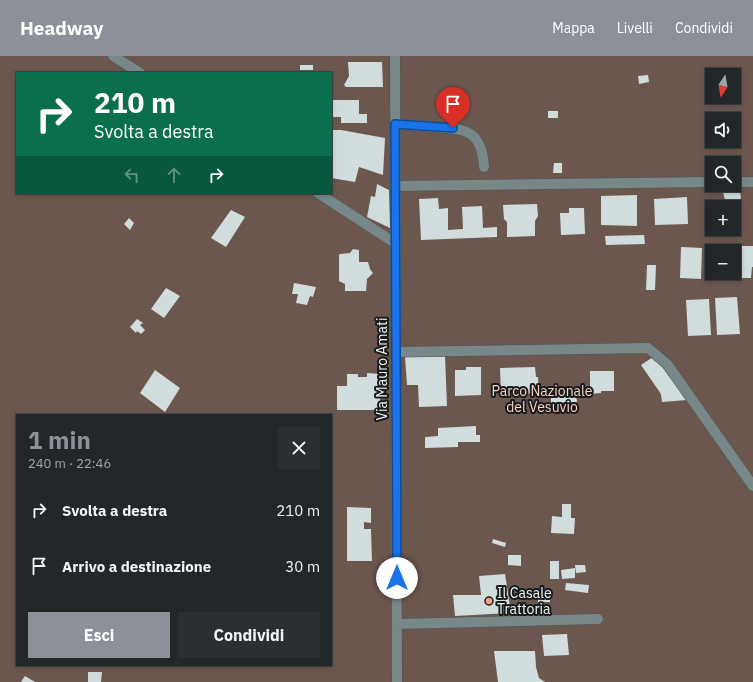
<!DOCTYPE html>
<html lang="it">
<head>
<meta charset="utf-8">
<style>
  :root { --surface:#222829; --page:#2a3031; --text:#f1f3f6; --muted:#a2a6a8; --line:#3f4446; --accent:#8c9099 }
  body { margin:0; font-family:"IBM Plex Sans",sans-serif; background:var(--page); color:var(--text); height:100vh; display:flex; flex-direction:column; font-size:15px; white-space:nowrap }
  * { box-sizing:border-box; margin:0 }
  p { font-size:13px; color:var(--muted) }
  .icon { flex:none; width:22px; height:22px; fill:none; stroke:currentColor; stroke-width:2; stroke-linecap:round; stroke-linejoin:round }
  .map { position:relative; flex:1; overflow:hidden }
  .drawer { position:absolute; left:16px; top:358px; width:316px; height:252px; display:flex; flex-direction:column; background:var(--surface); border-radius:0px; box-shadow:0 2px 6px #0003,0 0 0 1px var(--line) }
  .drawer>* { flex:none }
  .top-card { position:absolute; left:16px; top:16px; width:316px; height:122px; border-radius:0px; box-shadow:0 2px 6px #0003,0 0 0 1px var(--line); background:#0b6e4f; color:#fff; overflow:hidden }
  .needle { width:26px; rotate:191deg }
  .tools { position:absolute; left:705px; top:12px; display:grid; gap:8px }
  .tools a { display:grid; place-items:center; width:36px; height:36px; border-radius:0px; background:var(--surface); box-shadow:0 2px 6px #0003,0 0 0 1px var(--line); font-size:20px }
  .pin { position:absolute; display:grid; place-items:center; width:34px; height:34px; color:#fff; margin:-41px -17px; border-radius:50% 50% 50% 0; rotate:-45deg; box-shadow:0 0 4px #0007 }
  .pin .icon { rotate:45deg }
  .me { position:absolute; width:44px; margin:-22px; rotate:0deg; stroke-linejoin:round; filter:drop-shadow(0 0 3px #0008) }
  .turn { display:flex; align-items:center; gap:14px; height:84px; padding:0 12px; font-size:18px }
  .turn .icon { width:52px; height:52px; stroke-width:2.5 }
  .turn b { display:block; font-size:28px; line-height:34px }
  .lanes { display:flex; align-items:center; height:38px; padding:0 12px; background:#0003; justify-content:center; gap:20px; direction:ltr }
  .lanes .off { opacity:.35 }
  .round { display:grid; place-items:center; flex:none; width:42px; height:42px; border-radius:0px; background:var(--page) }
  .headline { display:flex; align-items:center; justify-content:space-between; height:68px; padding:0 12px }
  h1 { font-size:24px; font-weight:700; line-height:30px; color:var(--accent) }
  .action { display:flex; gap:8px; margin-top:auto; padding:8px 12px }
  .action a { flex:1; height:46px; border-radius:0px; background:var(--accent); color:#fff; font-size:16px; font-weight:700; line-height:46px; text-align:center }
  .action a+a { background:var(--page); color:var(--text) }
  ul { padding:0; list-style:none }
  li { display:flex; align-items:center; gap:12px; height:56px; padding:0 12px }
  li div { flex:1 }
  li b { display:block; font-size:15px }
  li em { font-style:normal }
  header { display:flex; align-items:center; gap:24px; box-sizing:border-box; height:56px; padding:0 20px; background:var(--accent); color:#fff }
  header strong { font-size:19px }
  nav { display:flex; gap:22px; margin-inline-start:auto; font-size:14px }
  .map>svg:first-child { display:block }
  .green { fill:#6c574f; fill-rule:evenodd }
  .building { fill:#d1dcdd }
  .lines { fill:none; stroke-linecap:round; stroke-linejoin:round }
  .minor-casing { stroke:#4c5556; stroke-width:11 }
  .minor { stroke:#788889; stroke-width:10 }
  .route-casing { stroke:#114b97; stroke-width:10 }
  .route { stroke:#1a73e8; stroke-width:7 }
  .poi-dot { fill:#f2a080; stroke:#181c1d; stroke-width:1.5 }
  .labels { text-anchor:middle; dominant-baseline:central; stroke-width:4; stroke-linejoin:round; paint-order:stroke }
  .street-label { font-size:14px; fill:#f0f6f6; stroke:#181c1d }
  .park-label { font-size:14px; fill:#fdd0bf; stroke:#181c1d }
  .poi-label { font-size:14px; fill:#f0f6f6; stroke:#181c1d; text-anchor:start }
</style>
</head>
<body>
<header>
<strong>Headway</strong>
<nav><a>Mappa</a><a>Livelli</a><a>Condividi</a></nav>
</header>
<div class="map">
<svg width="753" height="626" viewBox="0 0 753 626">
  <rect width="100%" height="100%" fill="#2d3637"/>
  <!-- green -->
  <path class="green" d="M0 0H753V626H0ZM17 17H331V137H17ZM712 19H734V41H712ZM712 63H734V85H712ZM712 107H734V129H712ZM712 151H734V173H712ZM712 195H734V217H712ZM17 359H331V609H17Z"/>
  <!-- building -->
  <path class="building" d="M348 6H382L383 31H346L344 29 349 20Z
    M300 9H313V14H300Z
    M648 19 649 26 639 28 638 20Z
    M333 44H359V58H367V67H341V61H332Z
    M548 55H558V62H548Z
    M331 74H341L385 82 383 119 359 111 355 126 331 122Z
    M554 107H562V117H553Z
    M377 128 389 134 390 172 367 161 371 140 375 141Z
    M740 134 741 144 734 145 736 157H734V151H717L716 145 725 144 723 136Z
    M637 139V170L601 169V140Z
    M687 141 688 168 655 169 654 143Z
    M438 142 439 153 448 152V174L463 173 462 151 482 150 483 172 497 171V181L421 184 419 143Z
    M537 148 538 160 535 165V180L507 181V166L504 163 503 149Z
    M569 152H584L585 178 561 179 560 157H569Z
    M231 154 245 161 226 191 211 182Z
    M129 162 134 167 130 174 124 168Z
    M644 179 645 188 606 189 605 180Z
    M722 190H753V211H752L751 222H722V217H734V195H722Z
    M681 191 702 192 701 223 680 222Z
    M353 193 359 194V206H368L370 213 373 217 367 223 366 235H345V228L339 225V199L340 198 350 197Z
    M647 209H656L655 234H646Z
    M294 227 316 231 313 241 310 240 307 249 296 247 298 238H292Z
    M166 232 180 240 164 262 151 253Z
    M737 241 740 278 717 279 715 242Z
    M709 243 711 279 688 280 686 244Z
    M137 263 143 267 140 269 145 274 141 278 137 275 136 277 130 271Z
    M445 300 447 350 419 351 418 329H407L405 301Z
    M653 301 660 308 687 344 662 346 661 338 641 309Z
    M466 311H481V339L455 340V314H466Z
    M535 311 536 321H538L539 337 501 339 500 312Z
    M155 314 180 332 165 356 140 337Z
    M590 315H614V335H601V337L590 338Z
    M367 317 380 318V354H337V330H347V318H358V321H367Z
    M576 338 577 346 551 347V339Z
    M476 370V379H480V386H458V391L425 392V381L438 380V372Z
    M562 448H571V462H575L574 478 551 477 552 460 562 461Z
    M347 451 371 452V467L364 466V473H371L372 505H347Z
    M493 483 506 487 505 491 492 487Z
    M508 499H521V510L508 509Z
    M550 505H559V523H550Z
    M575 509H585L586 516 576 517Z
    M575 512V522L562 523 561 514Z
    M505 518 511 557 455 560 453 539H481L479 520Z
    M566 527 589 529 588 537 565 534Z
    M538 533H550V546H538Z
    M567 578 569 599 544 600 542 579Z
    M494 595H535L536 611 539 622 545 626H498Z
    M88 616H102L101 626H88Z
    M25 620 35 626H21Z"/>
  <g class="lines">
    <!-- minor casing -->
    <g class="minor-casing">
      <path id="minor" d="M113 0 140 17
        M395 0 397 626
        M395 68C409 69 422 70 435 71 467 73 482 75 484 111
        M734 126H753
        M395 130 712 126
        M318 137 395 187
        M396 296 648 292 667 308 753 430
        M397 568 598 563"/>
    </g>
    <!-- minor -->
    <use href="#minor" class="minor"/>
  </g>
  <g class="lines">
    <!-- route casing -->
    <g class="route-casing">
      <path id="route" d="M397 522 395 68 453 72"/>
    </g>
    <!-- route -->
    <use href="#route" class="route"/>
  </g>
  <!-- markers -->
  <circle class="poi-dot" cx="489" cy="545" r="4"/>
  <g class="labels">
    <!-- street labels -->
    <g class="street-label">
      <text transform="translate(382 313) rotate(-90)">Via Mauro Amati</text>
    </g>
    <!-- park labels -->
    <g class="park-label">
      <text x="542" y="335">Parco Nazionale<tspan x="542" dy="16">del Vesuvio</tspan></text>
    </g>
    <!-- poi labels -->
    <g class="poi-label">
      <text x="497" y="537">Il Casale<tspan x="497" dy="16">Trattoria</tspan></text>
    </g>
  </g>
</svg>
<div class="tools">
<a><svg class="needle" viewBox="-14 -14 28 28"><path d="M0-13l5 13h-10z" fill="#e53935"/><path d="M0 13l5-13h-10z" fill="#a2a6a8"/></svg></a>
<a><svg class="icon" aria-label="sound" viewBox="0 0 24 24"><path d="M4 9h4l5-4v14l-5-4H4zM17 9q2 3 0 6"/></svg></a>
<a><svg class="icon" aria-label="search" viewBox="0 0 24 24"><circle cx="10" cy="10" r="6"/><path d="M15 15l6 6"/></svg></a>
<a>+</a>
<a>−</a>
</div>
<div class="pin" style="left:453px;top:72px;background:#d93025"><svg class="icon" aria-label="arrive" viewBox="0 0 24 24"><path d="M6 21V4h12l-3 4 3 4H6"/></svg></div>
<svg class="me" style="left:397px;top:522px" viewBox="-20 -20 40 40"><circle r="19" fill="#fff"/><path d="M0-13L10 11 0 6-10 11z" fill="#1a73e8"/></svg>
<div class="top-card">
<div class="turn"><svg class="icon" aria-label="right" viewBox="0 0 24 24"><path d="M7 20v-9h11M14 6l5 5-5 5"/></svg><div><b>210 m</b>Svolta a destra</div></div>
<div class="lanes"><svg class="icon off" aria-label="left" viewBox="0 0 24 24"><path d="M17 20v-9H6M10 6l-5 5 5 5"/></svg><svg class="icon off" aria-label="ahead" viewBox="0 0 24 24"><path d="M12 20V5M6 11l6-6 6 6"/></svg><svg class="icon" aria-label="right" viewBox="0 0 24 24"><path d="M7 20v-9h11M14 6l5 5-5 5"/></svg></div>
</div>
<section class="drawer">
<div class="headline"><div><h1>1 min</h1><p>240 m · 22:46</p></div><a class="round"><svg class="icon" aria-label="close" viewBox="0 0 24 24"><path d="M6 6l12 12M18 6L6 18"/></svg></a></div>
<ul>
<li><svg class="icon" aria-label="right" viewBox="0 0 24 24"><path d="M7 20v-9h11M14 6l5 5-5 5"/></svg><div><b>Svolta a destra</b></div><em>210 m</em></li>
<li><svg class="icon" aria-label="arrive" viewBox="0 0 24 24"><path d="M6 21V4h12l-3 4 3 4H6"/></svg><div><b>Arrivo a destinazione</b></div><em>30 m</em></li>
</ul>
<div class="action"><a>Esci</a><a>Condividi</a></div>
</section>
</div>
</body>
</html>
